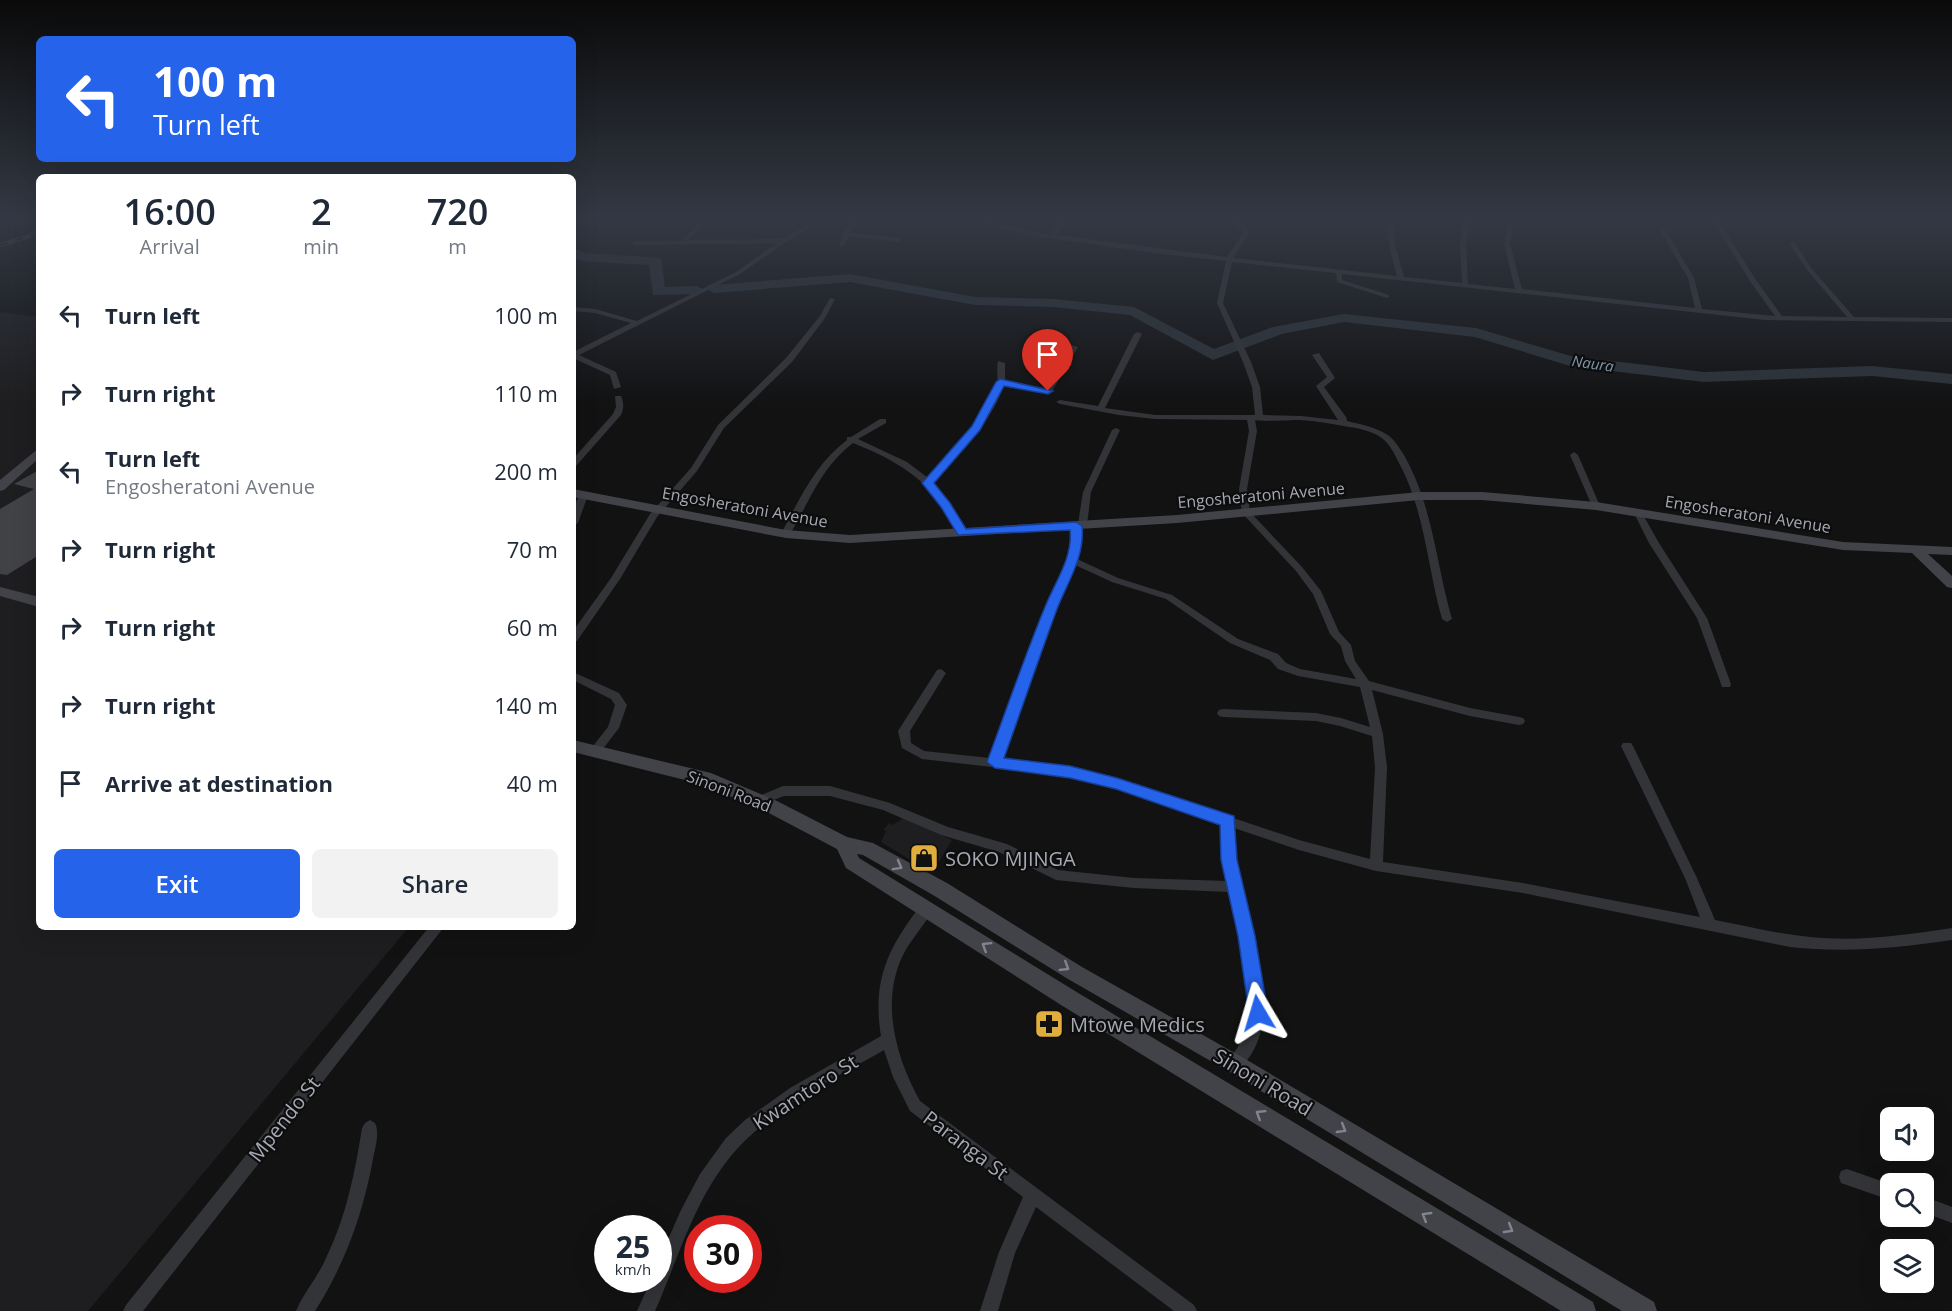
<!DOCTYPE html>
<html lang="en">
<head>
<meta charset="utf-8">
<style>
  :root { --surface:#fff; --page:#f2f2f3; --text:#1f2937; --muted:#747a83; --accent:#2563eb }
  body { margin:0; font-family:"Open Sans",sans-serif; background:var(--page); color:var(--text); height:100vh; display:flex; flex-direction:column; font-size:22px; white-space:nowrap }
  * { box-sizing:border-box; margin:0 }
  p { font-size:20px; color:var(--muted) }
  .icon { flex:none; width:33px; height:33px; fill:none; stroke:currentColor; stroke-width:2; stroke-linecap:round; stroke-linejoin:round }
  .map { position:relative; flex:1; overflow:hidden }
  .sheet { position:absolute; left:36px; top:174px; width:540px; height:756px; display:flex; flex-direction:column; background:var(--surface); border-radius:9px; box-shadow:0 6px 24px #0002 }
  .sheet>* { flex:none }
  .hud { position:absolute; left:36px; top:36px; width:540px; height:126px; border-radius:9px; box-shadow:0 6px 24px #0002; background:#2563eb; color:#fff; overflow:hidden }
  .tools { position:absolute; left:1880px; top:1107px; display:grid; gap:12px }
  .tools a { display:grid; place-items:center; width:54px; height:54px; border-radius:9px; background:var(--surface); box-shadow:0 6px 24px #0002; font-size:30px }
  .speed { position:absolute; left:594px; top:1215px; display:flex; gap:12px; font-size:30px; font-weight:700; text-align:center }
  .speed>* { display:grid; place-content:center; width:78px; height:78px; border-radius:50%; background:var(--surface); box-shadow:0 6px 24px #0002; line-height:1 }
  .speed small { font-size:15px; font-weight:400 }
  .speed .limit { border:9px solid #d22; background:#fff; color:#111 }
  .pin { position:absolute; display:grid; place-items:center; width:51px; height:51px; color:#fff; margin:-62px -26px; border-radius:50% 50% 50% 0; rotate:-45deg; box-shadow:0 0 6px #0007 }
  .pin .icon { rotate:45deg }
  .me { position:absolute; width:66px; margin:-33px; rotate:353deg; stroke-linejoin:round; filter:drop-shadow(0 0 4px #0008) }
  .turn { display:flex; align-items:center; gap:21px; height:126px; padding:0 18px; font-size:27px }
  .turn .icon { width:78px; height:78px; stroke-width:2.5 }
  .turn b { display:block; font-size:42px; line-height:51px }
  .eta { display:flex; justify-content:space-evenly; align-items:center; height:102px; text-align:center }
  .eta b { font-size:36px; font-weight:600; line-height:42px }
  .cta { display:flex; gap:12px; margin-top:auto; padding:12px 18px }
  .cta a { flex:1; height:69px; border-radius:9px; background:var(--accent); color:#fff; font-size:24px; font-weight:600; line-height:69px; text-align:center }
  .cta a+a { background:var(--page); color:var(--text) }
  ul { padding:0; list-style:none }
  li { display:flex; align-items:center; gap:18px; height:78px; padding:0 18px }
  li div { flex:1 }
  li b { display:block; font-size:22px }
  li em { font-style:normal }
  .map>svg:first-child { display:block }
  .built { fill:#1e1e20 }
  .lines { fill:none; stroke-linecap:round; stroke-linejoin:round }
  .river { fill:#2c3238; fill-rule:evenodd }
  .building { fill:#414246 }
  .street { fill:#333438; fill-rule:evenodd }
  .secondary { fill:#414348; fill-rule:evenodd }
  .rail-casing { stroke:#4c4e53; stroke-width:4 }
  .rail { stroke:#0d0d0e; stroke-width:2; stroke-dasharray:8; stroke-linecap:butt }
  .oneway { stroke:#82858e }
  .route { fill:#2563eb; stroke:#184099; stroke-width:1.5 }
  .labels { text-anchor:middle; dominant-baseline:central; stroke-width:4.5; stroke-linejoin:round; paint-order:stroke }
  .far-water-label { font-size:15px; font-style:italic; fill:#7e95ab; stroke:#0d0d0e }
  .street-label { font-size:16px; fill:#a5a9b3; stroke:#0d0d0e }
  .near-poi-label { font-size:20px; fill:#a5a9b3; stroke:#0d0d0e; text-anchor:start }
  .near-street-label { font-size:20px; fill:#a5a9b3; stroke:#0d0d0e }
</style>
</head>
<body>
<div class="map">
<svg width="1952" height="1311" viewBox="0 0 1952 1311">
  <rect width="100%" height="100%" fill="#121213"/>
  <!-- built -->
  <path class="built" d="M0 312 39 317V927H409L88 1311H0Z
    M903 818 952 840 932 873 881 842 886 831 883 830 889 823 893 825Z"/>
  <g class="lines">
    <!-- river -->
    <path class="river" d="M573 248 585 253 661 258 665 287 697 286 704 290 697 294 653 295 649 265 582 261 573 257Z
      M850 274 975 297 1053 299 1134 307 1214 349 1273 327 1344 314 1476 328 1571 356 1704 372 1872 366 1952 374V384L1872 376 1704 382 1570 366 1475 337 1344 322 1282 334 1213 360 1130 315 1053 307 975 305 850 282 714 293 707 289 714 285Z"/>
  </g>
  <!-- building -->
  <path class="building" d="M39 470V555L7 575 0 574V509L34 489 14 484Z"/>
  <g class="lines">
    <!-- street -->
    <path class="street" d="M702 220H709L688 240 783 239 816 220H824L786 242 740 274 579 355 616 372 621 387 614 389 610 375 573 358V352L631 323 595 313 573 311V307L595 309 637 321 736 272 777 243 635 245 632 243 635 241H681Z
      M852 220H858L851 233 899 238 902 240 899 242 849 236 843 246H839L843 234Z
      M971 220C996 220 1026 231 1052 235L1060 220H1066L1057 235 1227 257 1242 234V231L1230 220H1237L1247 229 1248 234 1233 258 1397 276 1389 245 1387 220H1393L1395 245 1404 277 1462 283 1460 243 1464 220H1470L1466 243 1468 284 1515 289 1504 244 1508 220H1514L1510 244 1522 289 1695 308 1688 278 1659 229 1662 227 1665 229 1694 278 1702 309 1775 316 1750 281 1712 220H1718L1756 280 1782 316 1847 317 1807 270 1790 244 1793 242 1795 243 1811 268 1854 317 1952 318V322L1765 320 1342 274V280L1389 295V297L1387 298 1337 282 1336 273 1232 262 1223 303 1251 362 1260 387 1263 415 1301 416 1338 420 1316 386 1327 377 1312 355 1319 353 1335 378 1324 387 1346 417 1347 421C1359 424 1375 427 1386 434 1394 438 1399 448 1404 455 1433 506 1436 564 1452 619L1447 622 1442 619C1427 566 1425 510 1398 461 1394 453 1390 445 1383 439 1375 432 1359 428 1349 427 1333 424 1316 421 1300 420 1290 420 1261 422 1255 420L1257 431 1247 489 1250 512 1302 567 1321 591 1339 632 1351 645 1355 661 1369 681 1470 708 1519 717 1523 718 1525 721 1523 724 1519 725 1470 716 1372 690 1383 734 1387 767 1383 862 1523 883 1700 917 1685 878 1621 746 1623 743H1631L1633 746 1697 878 1715 920C1746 926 1778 934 1810 937 1858 942 1905 935 1952 928V940C1898 948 1845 953 1790 947L1523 893 1376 871 1299 850 1234 828C1235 845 1236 862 1239 879 1250 932 1284 1010 1248 1059 1244 1064 1241 1069 1235 1071L1230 1069 1228 1064C1233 1051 1244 1042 1248 1027 1258 986 1238 933 1229 892L1134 888 1056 880 999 852 941 835 883 810 830 796H784L758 806 754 804 752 801 754 798 783 786H830L890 803 948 827 1007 844 1058 870 1134 878 1227 881 1223 853 1222 824 1116 788 1070 776 922 759 902 748 898 731 937 670 941 669 946 673 910 731 911 743 924 751 990 758 1046 607 1067 560 1072 538 1073 524H1078L1083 492 1112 430 1116 428 1120 430 1091 492 1087 525 1081 527 1082 538 1077 559 1118 578 1172 595 1238 639 1278 654 1286 663 1300 669 1356 679 1345 661 1341 646 1330 634 1313 594 1296 571 1242 513 1239 489 1249 431 1247 420 1155 419 1119 415 1060 404 1056 402 1060 400 1098 406 1134 334 1138 332 1142 334 1105 408 1155 415H1255L1252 387 1243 362 1217 303 1226 261 1161 254 1027 235ZM1075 565 1112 582 1166 599 1230 643 1270 660 1278 669 1298 676 1360 687 1370 727 1341 718 1316 713 1223 709 1219 710 1217 713 1219 716 1223 717 1316 721 1340 726 1372 736 1375 767 1370 859 1299 840 1117 779 1070 768 1002 760 1056 607Z
      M1952 220V226L1946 222 1948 220Z
      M830 298 835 299 825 318 792 362 724 428 697 471 657 517 620 579 577 641 573 642V631L611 578 650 514 691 468 718 425 786 358 820 316Z
      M1071 345 1078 347 1051 393 1004 385C991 424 958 453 933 483L944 497 967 533 965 535H959C951 523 945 511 937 499 916 471 885 456 853 443 821 467 809 503 789 536H783L781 534C799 500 815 464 847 440V437H851L880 419H886V423L858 439 907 462 928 478C951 450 983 424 996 389 999 380 996 370 998 361L1005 363V381L1046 388Z
      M615 396H621C624 403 624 408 621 415L576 466 573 467V459L613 414 616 407Z
      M1574 452 1578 455 1600 506 1599 508H1593L1592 506 1570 455Z
      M584 492 588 495 578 523 573 526C573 514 574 498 584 492Z
      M1638 510 1642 513 1659 543 1707 618 1731 684 1730 687H1722L1721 684 1697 618 1649 543 1634 513Z
      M573 672 619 693 627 705 619 728 599 754H591L589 751 608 727 615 705 611 699 573 680Z
      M926 903 931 905 933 909C925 925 911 939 903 955 880 1002 896 1058 920 1101L1194 1305 1197 1311H1174L1036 1207 1015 1253 998 1311H980L999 1252 1023 1197 910 1111 893 1077 884 1050C834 1079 777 1105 737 1149 696 1194 679 1257 655 1311H637L651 1280H658V1262L681 1210 700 1174 726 1138 745 1120 790 1088 881 1036C872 980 888 948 921 905Z
      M429 927H444L143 1311H123L126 1305Z
      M370 1120 375 1123C380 1133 375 1148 373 1159 363 1214 345 1264 315 1311H296C304 1292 318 1277 326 1258 346 1217 355 1173 362 1128L365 1123Z
      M1847 1169 1890 1184V1200L1841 1183 1839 1177 1841 1171Z
      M1923 1196 1952 1207V1223L1923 1212Z"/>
    <!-- secondary -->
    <path class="secondary" d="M39 448V458L4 490 0 491V480Z
      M573 489 786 530 850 535 1177 515 1419 492H1482L1596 502 1843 542 1952 547V555L1928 554 1952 576V588L1947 587 1912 553 1843 550 1596 510 1482 500H1419L1177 523 850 543 786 538 573 497Z
      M0 587 39 597V607L0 596Z
      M573 740 711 773 777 801 847 837 873 843 947 883 1082 967 1242 1057 1654 1302 1657 1311H1622L1228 1071 1068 979 933 895 863 855 857 854 859 858 1075 991 1593 1302 1596 1311H1561L1061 1005 846 868 837 849 765 811 701 784 573 752Z"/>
    <!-- rail casing -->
    <g class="rail-casing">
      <path id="rail" d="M0 245 39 233"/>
    </g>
    <!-- rail -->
    <use href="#rail" class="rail"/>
  </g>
  <!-- one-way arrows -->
  <defs><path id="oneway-chevron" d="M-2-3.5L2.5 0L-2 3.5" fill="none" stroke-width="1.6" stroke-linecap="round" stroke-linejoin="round" transform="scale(1.5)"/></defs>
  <g class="oneway">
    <use href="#oneway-chevron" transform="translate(898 866) rotate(29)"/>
    <use href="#oneway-chevron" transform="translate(986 946) rotate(-148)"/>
    <use href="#oneway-chevron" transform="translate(1065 967) rotate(32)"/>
    <use href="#oneway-chevron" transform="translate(1260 1114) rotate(-148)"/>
    <use href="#oneway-chevron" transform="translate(1342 1129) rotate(31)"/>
    <use href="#oneway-chevron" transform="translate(1426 1216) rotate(-149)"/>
    <use href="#oneway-chevron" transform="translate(1509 1229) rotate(31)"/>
  </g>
  <!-- sky -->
  <linearGradient id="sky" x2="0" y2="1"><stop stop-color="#0a0a0a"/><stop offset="0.54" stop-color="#333944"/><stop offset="1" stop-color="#333944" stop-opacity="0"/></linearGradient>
  <rect width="1952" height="404" fill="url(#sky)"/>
  <!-- route -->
  <path class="route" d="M1000 379 1053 391 1048 394 1004 386 980 430 934 483 950 503 966 529 1076 522 1082 526C1085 557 1068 581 1057 609 1039 658 1022 708 1004 758L1070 766 1117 778 1234 816 1237 860 1255 936 1268 1013 1265 1019 1258 1022 1252 1019 1249 1013 1238 936 1221 860 1220 825 1116 789 1070 778 995 768 987 762C1006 711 1024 658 1045 607 1055 582 1073 558 1070 530L958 535 941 507 922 483 972 426 996 382Z"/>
  <!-- icons -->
  <defs>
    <g id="shop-square" transform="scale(1.5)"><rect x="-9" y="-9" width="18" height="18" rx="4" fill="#e1ad3c" stroke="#0d0d0e"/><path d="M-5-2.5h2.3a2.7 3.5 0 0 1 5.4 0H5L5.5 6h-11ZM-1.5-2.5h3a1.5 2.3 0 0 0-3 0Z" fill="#111"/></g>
    <g id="pharmacy-square" transform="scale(1.5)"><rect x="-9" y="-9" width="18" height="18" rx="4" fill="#e1ad3c" stroke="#0d0d0e"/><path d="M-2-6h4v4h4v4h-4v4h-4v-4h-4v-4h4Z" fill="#111"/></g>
  </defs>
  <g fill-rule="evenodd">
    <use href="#shop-square" x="924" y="858"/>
    <use href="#pharmacy-square" x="1049" y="1024"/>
  </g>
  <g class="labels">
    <!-- far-water labels -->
    <g class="far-water-label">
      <text transform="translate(1593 363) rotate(8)">Naura</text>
    </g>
    <!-- street labels -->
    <g class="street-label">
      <text transform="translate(1261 495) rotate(-5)">Engosheratoni Avenue</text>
      <text transform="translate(745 507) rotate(10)">Engosheratoni Avenue</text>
      <text transform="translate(1748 514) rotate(9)">Engosheratoni Avenue</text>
      <text transform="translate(729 791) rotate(21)">Sinoni Road</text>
    </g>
    <!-- near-poi labels -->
    <g class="near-poi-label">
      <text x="945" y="858">SOKO MJINGA</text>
      <text x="1070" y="1024">Mtowe Medics</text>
    </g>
    <!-- near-street labels -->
    <g class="near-street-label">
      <text transform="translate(1263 1082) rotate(31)">Sinoni Road</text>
      <text transform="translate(805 1092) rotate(-33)">Kwamtoro St</text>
      <text transform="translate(284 1119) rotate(-52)">Mpendo St</text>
      <text transform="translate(966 1145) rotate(37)">Paranga St</text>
    </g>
  </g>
</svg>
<div class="tools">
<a><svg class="icon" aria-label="sound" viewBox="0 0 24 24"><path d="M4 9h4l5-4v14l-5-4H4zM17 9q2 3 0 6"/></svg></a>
<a><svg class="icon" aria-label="search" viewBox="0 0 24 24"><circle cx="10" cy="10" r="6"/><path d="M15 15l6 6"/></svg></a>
<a><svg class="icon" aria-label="layers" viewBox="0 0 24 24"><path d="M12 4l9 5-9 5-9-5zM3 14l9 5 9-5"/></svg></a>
</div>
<div class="speed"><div>25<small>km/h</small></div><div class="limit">30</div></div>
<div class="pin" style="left:1048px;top:391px;background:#d93025"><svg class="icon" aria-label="arrive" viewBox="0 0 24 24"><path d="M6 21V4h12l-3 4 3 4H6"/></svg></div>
<svg class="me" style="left:1258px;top:1013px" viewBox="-20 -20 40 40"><path d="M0-17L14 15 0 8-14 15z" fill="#2563eb" stroke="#fff" stroke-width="4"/></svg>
<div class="hud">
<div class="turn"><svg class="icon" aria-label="left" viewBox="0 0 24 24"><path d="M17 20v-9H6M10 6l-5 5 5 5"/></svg><div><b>100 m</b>Turn left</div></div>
</div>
<section class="sheet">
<div class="eta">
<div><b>16:00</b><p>Arrival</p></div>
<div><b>2</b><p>min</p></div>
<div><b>720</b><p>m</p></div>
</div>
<ul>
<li><svg class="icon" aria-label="left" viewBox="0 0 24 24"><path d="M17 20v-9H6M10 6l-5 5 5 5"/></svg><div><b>Turn left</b></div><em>100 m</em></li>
<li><svg class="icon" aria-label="right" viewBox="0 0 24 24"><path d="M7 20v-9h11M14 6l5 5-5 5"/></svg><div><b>Turn right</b></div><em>110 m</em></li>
<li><svg class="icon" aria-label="left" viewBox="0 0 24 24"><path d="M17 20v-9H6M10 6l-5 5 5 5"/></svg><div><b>Turn left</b><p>Engosheratoni Avenue</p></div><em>200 m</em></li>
<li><svg class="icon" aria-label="right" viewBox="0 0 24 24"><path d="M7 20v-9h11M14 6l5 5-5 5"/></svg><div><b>Turn right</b></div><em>70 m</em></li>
<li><svg class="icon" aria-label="right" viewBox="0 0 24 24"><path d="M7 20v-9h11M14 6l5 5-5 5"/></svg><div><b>Turn right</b></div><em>60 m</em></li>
<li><svg class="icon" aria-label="right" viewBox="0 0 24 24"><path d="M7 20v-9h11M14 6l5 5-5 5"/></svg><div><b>Turn right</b></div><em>140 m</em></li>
<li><svg class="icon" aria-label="arrive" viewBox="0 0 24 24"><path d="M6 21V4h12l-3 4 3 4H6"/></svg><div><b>Arrive at destination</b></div><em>40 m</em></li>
</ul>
<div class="cta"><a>Exit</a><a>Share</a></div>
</section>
</div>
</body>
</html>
